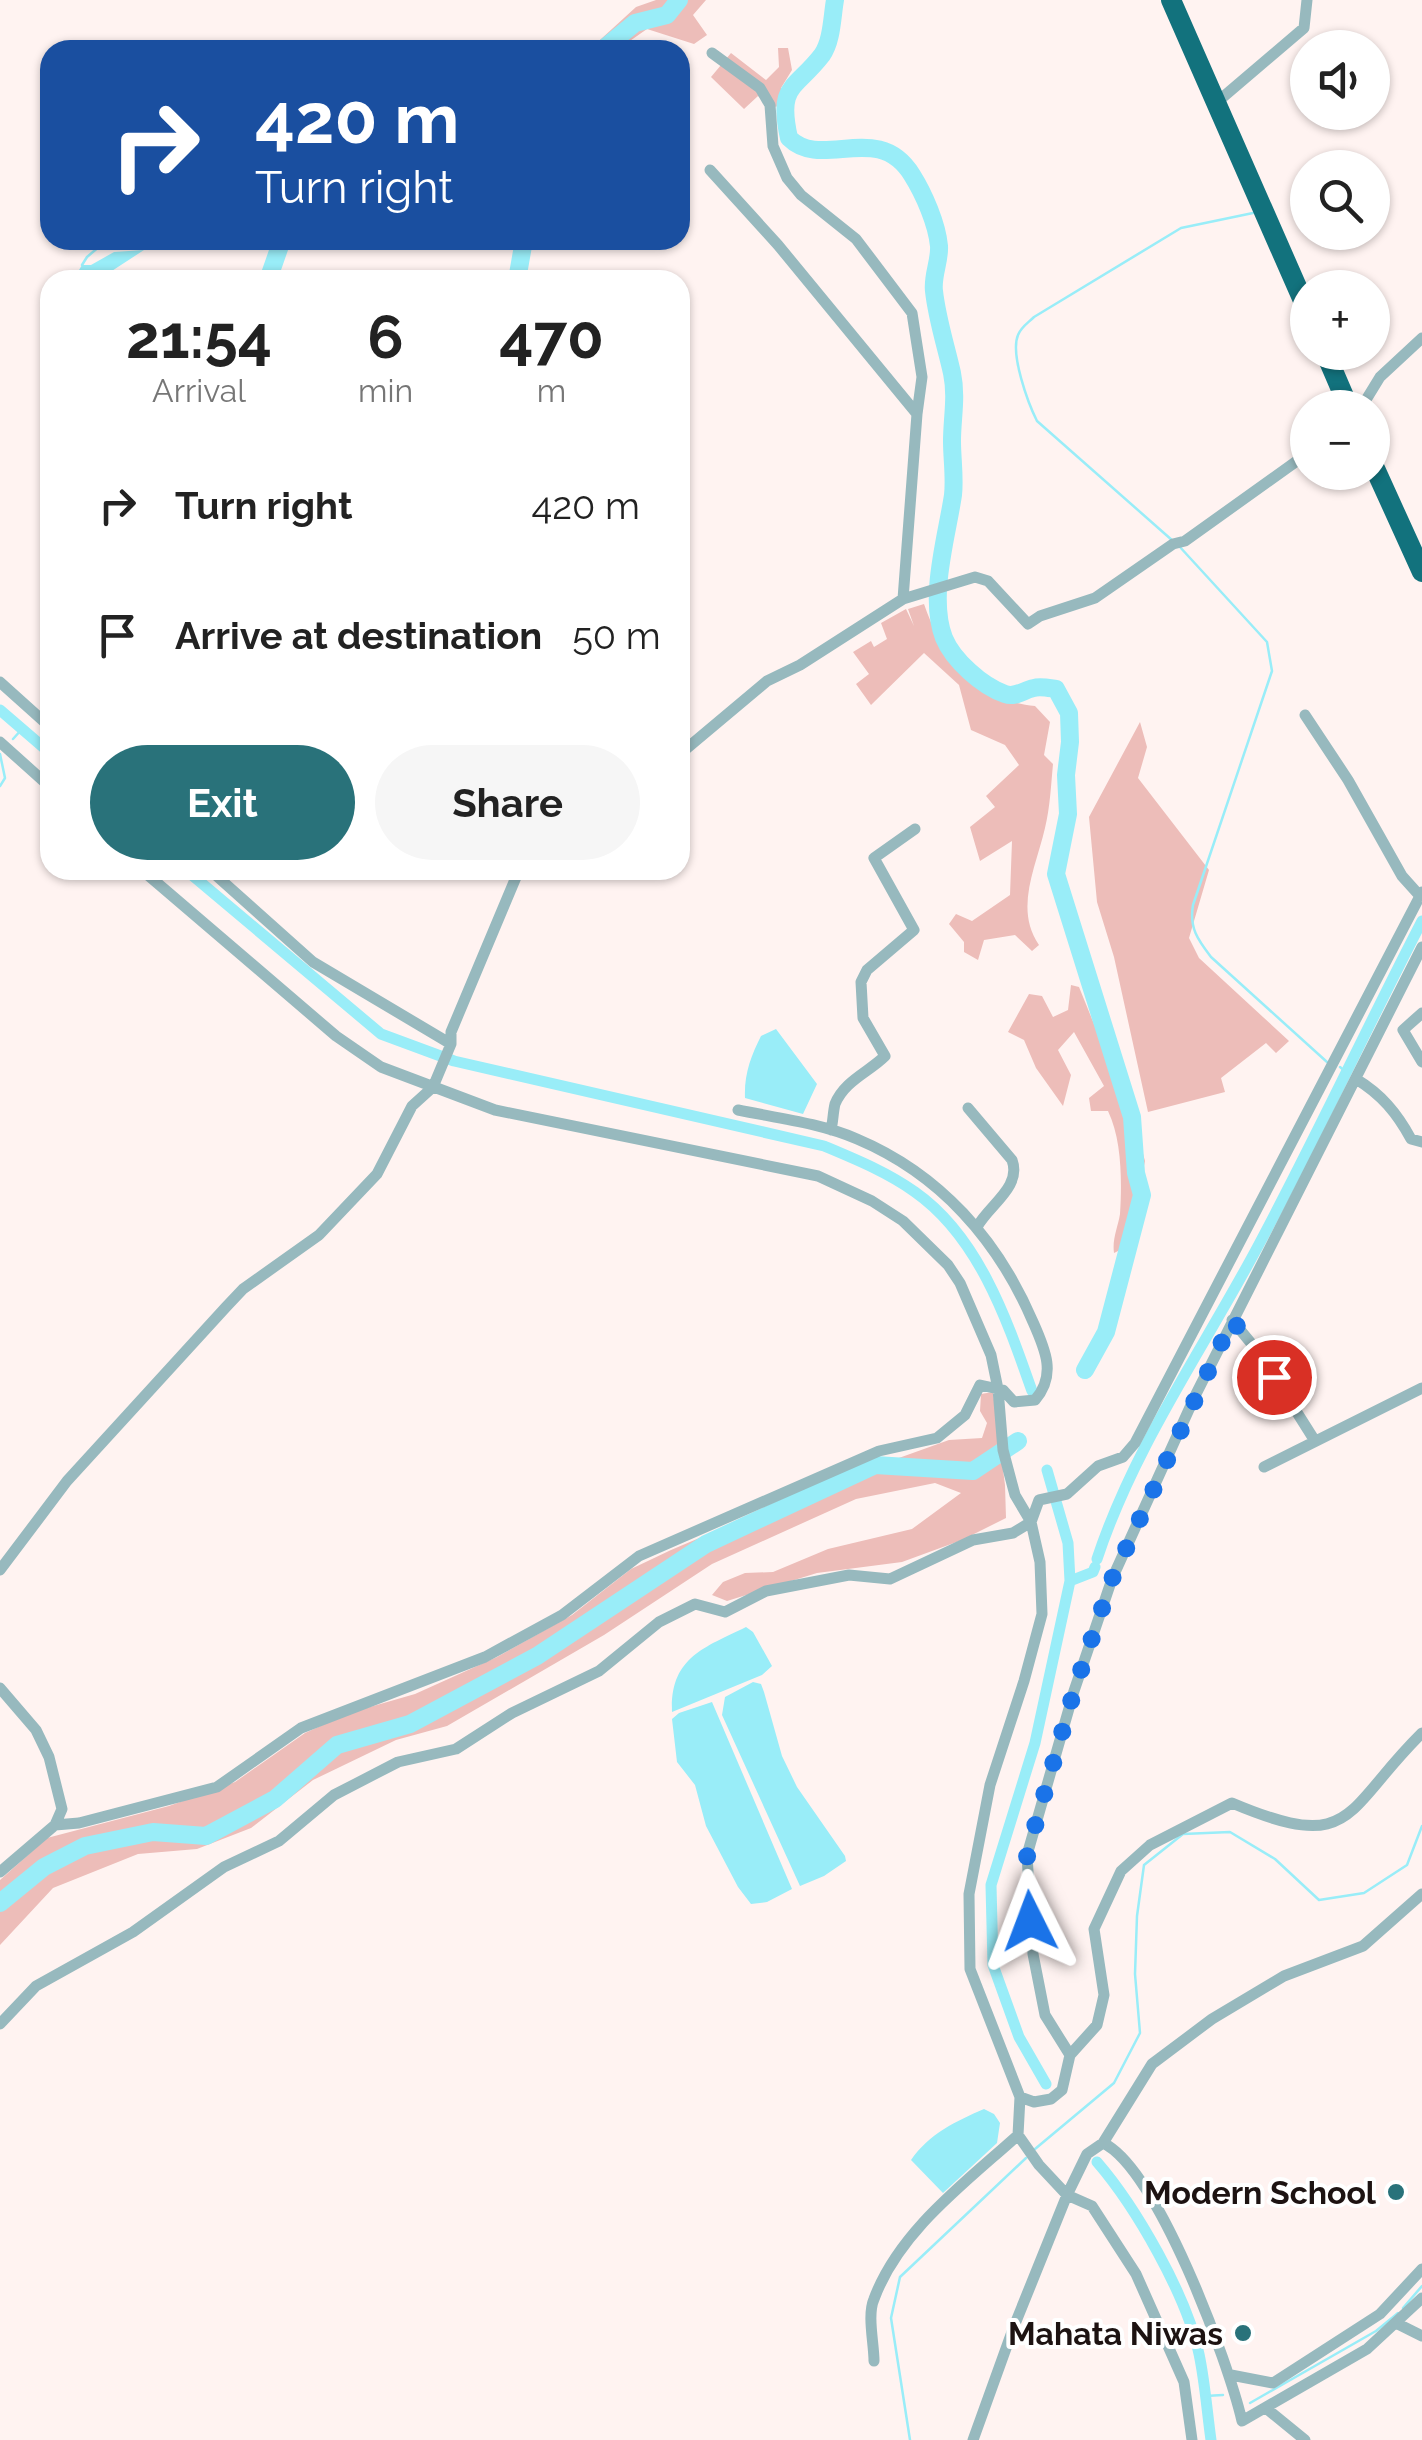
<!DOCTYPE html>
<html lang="en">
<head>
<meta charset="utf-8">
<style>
  :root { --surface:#fff; --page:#f6f6f6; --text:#222; --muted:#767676; --accent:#29727a }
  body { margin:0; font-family:Raleway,sans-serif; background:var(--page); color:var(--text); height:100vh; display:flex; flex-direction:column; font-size:38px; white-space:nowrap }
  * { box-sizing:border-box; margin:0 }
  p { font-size:32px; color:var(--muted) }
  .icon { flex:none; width:55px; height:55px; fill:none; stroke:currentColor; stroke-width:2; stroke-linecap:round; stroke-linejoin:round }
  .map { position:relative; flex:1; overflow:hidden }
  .side { position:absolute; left:40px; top:270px; width:650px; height:610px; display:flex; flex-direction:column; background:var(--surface); border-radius:30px; box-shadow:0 2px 8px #0004 }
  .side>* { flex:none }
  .top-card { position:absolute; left:40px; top:40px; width:650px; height:210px; border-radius:30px; box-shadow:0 2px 8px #0004; background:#1a4fa0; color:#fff; overflow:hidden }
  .tools { position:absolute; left:1290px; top:30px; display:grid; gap:20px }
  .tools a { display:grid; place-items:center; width:100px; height:100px; border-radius:50%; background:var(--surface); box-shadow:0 2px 8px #0004; font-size:50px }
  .pin { position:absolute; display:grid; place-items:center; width:85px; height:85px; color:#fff; margin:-42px; border:5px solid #fff; border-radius:50%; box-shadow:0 2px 10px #0007 }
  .me { position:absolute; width:110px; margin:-55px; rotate:357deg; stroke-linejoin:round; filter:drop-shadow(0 0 8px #0008) }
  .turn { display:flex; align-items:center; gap:35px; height:210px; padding:0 50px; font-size:45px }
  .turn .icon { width:130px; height:130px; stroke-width:2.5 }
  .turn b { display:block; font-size:70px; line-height:85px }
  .eta { display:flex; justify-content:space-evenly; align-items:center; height:170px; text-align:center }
  .eta b { font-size:60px; font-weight:700; line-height:70px }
  .button { display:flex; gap:20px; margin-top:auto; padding:20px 50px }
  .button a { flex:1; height:115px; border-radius:60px; background:var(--accent); color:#fff; font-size:40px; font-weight:700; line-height:115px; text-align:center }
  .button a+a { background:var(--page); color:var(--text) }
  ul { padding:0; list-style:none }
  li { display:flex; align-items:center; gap:30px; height:130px; padding:0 50px }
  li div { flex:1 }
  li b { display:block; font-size:38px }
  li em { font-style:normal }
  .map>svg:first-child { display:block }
  .green { fill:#edbdb9 }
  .water { fill:#99edf8 }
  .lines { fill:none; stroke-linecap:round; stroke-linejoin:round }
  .stream { stroke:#99edf8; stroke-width:2.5 }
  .canal { stroke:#99edf8; stroke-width:11 }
  .river { stroke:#99edf8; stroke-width:18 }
  .street { stroke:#97b9be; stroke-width:11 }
  .highway { stroke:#12727d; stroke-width:20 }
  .route { stroke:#1a73e8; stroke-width:18; stroke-dasharray:0 32.4 }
  .poi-dot { fill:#29727a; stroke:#fff; stroke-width:4 }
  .labels { text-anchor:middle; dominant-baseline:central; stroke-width:8; stroke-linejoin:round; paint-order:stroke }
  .poi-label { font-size:32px; font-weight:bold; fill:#1d1312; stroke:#fff; text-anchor:end }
</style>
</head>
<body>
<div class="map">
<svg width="1422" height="2440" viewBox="0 0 1422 2440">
  <rect width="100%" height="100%" fill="#fff3f1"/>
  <!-- green -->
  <path class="green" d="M656 0H706L693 15 707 35 694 44 647 29 617 50H589L636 7Z
    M778 48H788L792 70 781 88V106L773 107 758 96 744 109 711 77 731 53 766 80 779 67Z
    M924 604C943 659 974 700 1035 706L1050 722 1044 755 1053 764C1051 785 1050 808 1045 828 1036 867 1014 909 1039 945L1032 951 1015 935 984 940 978 960 964 952V942L949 924 956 914 972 921 1010 895 1012 841 980 861 970 827 995 807 986 796 1019 765 1005 745 971 730 959 685 924 653 871 705 856 684 869 674 853 652 871 641 874 647 887 639 881 623 906 609 914 626 908 609Z
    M1140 722 1147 747 1138 778 1209 870 1189 938 1199 958 1289 1041 1276 1053 1266 1043 1221 1078 1225 1092 1148 1112 1114 957 1097 902 1089 817Z
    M1071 985 1079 987 1135 1125 1145 1161 1126 1247 1114 1253C1112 1239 1118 1227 1120 1214 1122 1182 1122 1140 1108 1111H1091L1089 1098 1104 1086 1074 1032 1058 1050 1071 1075 1063 1106 1036 1068 1024 1040 1008 1032 1029 994 1042 996 1053 1017 1068 1010Z
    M993 1392 1005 1485 1006 1518 962 1540 902 1562 817 1573 727 1601 712 1595 723 1582 745 1573 773 1572 828 1549 912 1529 961 1493 935 1483 856 1499 712 1564 604 1635 447 1726 396 1740 313 1780 251 1828 197 1849 138 1854 53 1888 0 1945V1880L47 1838 169 1806 235 1782 305 1733 349 1713 415 1694 497 1657 572 1615 631 1569 671 1550 829 1483 910 1454 949 1440 982 1438 987 1423 980 1411 981 1394Z"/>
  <!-- water -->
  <path class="water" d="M144 250 98 280H73L82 265H91L114 252Z
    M776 1029 817 1084 803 1114 745 1098C744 1074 751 1056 761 1036Z
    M746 1627 753 1632 772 1666 762 1675 672 1712C670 1658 703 1648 746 1627Z
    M753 1682 761 1684 764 1692 782 1756 797 1787 845 1856 846 1861 824 1876 800 1886 722 1715 725 1697Z
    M712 1702 792 1889 767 1902 751 1904 738 1887 706 1826 695 1785 677 1762 672 1719 679 1713Z
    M984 2109 994 2114 1000 2123 997 2143 943 2193 911 2160C929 2134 956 2121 984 2109Z"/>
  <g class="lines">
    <!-- stream -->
    <path class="stream" d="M82 265 87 257 107 240
      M1173 541 1037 421C1028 403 1010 354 1018 335 1021 327 1028 323 1034 317L1181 228 1253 213
      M1179 546 1267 642 1272 671 1193 905C1189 928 1198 940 1211 957L1327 1062
      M13 739 22 729
      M0 754 5 778 0 786
      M1340 1067 1345 1071
      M1035 2149 1114 2083 1140 2033 1135 1974 1137 1916 1144 1865 1183 1834 1230 1832 1275 1859 1319 1900 1364 1893 1407 1865 1422 1826
      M1403 2308 1422 2286
      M1205 2396 1223 2395
      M1250 2403 1376 2331 1398 2313
      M910 2440 891 2318 900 2277 1026 2158"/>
    <!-- canal -->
    <path class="canal" d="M0 710 50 753
      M186 870 381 1034 454 1061 824 1146C855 1159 887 1172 915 1192 979 1237 1007 1320 1032 1391
      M1097 1559C1134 1447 1202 1351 1257 1248 1315 1140 1366 1029 1422 921
      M1070 1581 1093 1572 1095 1567
      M1046 2084 1019 2037 993 1965 991 1885 1035 1743 1070 1581 1068 1543 1047 1470
      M1097 2162C1136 2207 1187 2296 1199 2354 1205 2382 1207 2412 1211 2440"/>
    <!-- river -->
    <path class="river" d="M835 0C832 17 832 41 822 55 795 90 777 84 789 138 822 171 878 120 912 175 924 194 937 224 939 246 940 261 932 276 934 291 937 319 946 346 952 373 957 397 952 418 952 441 952 459 955 478 953 495 947 536 928 597 944 638 953 660 982 686 1005 694 1016 698 1023 690 1034 688 1040 686 1049 688 1056 689L1069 713 1070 742 1066 775 1068 814 1056 874 1132 1117 1136 1173 1142 1195 1106 1332 1085 1370
      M602 50 635 23 667 15 679 0
      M268 280 282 240
      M517 280 524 240
      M0 1903 44 1867 85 1846 153 1832 206 1836 275 1799 337 1745 410 1724 537 1656 706 1544 875 1465 973 1471 1018 1441"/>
    <!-- street -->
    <path class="street" d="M712 53 760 88 770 105 773 146 787 178 801 195 856 239 912 313 922 377 917 414
      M1216 103 1304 28 1307 0
      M710 170 778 245 917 414 903 599
      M1361 408 1380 377 1422 338
      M0 682 50 727
      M1305 715 1348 780 1402 876 1420 896 1422 892
      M0 742 50 787
      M680 754 767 681 800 665 903 599 975 577 988 581 1028 624 1040 616 1095 598 1173 544 1185 541 1308 453
      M142 870 336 1036 381 1067 495 1110 818 1176 872 1201 903 1221 948 1265 960 1283 991 1355 998 1389 1003 1450 1015 1495 1031 1522 1040 1562 1042 1614 1024 1681 990 1785 969 1894 970 1969 1020 2097 1018 2135 1039 2165 1067 2195 1092 2206 1136 2274 1184 2382 1192 2440
      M210 870 313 962 451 1044
      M1422 1013 1403 1030 1422 1062
      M1356 1079C1381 1094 1397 1113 1411 1139L1422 1142
      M968 1108 1012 1160C1022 1187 989 1205 977 1227
      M831 1130C833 1122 833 1112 835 1104 844 1081 869 1072 885 1056L863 1018 861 982 867 970 914 930 874 858 915 829
      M1232 1320 1260 1354 1315 1441
      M1264 1467 1422 1388
      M0 1570 67 1481 226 1307 243 1289 319 1235 377 1174 412 1106 433 1087 451 1044V1032L519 870
      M0 1688 36 1730 49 1757 62 1809 55 1825 0 1872
      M55 1825 79 1823 217 1787 301 1728 485 1657 562 1615 639 1556 879 1451 937 1438 965 1415 980 1385 1003 1390 1014 1402 1035 1400C1057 1375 1045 1349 1033 1322 998 1240 940 1174 857 1139 820 1123 777 1118 738 1110
      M0 2024 36 1986 133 1932 224 1867 279 1841 334 1795 398 1762 456 1749 512 1713 599 1671 659 1622 695 1604 725 1612 766 1591 849 1575 890 1579 973 1540 1013 1533 1031 1522 1039 1500 1067 1494 1098 1466 1123 1457 1135 1443 1420 896
      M1070 2055 1045 2015 1033 1954 1027 1855 1074 1691 1112 1579 1196 1394 1422 947
      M1020 2097 1034 2102 1051 2099 1062 2090 1070 2055 1097 2025 1104 1995 1094 1929 1121 1871 1150 1845 1232 1803C1355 1855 1343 1811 1422 1733
      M1103 2143C1157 2168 1228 2361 1242 2421L1367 2349 1422 2298
      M1396 2323 1422 2336
      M874 2361C874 2343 867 2315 874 2299 899 2231 966 2182 1018 2135
      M1231 2375 1273 2383 1380 2314 1422 2269
      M1267 2409 1305 2440
      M973 2440 1013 2329 1067 2195 1087 2154 1103 2143 1152 2064 1212 2019 1284 1976 1363 1946 1422 1894"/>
    <!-- highway -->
    <path class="highway" d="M1171 0 1308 312
      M1325 352 1349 408
      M1372 462 1422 572"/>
  </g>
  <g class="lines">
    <!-- route -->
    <path class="route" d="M1030 1921 1027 1854 1074 1691 1112 1579 1232 1320 1260 1354 1274 1377"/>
  </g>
  <!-- markers -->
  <g class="poi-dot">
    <circle cx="1396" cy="2192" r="10"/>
    <circle cx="1243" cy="2333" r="10"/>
  </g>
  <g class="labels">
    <!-- poi labels -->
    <g class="poi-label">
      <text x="1376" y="2192">Modern School</text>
      <text x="1223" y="2333">Mahata Niwas</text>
    </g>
  </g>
</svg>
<div class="tools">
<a><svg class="icon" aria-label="sound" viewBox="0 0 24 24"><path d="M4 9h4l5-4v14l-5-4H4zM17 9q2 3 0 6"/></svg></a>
<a><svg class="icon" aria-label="search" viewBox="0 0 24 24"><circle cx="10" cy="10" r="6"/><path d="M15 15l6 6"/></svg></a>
<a>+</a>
<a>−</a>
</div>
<div class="pin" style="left:1274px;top:1377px;background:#d93025"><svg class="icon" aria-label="arrive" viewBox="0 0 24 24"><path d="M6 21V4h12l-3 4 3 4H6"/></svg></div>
<svg class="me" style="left:1030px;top:1921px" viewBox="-20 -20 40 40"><path d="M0-17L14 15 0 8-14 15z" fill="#1a73e8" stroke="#fff" stroke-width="4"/></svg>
<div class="top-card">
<div class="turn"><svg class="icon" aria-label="right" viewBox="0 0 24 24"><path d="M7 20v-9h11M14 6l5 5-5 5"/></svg><div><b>420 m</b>Turn right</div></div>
</div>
<section class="side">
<div class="eta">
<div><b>21:54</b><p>Arrival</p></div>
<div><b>6</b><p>min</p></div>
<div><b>470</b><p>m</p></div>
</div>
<ul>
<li><svg class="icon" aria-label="right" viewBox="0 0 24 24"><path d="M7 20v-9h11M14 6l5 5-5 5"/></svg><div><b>Turn right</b></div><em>420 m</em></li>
<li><svg class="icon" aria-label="arrive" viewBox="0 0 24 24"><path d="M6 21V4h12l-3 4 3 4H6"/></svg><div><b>Arrive at destination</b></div><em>50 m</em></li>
</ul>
<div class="button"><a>Exit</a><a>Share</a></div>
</section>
</div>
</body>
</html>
